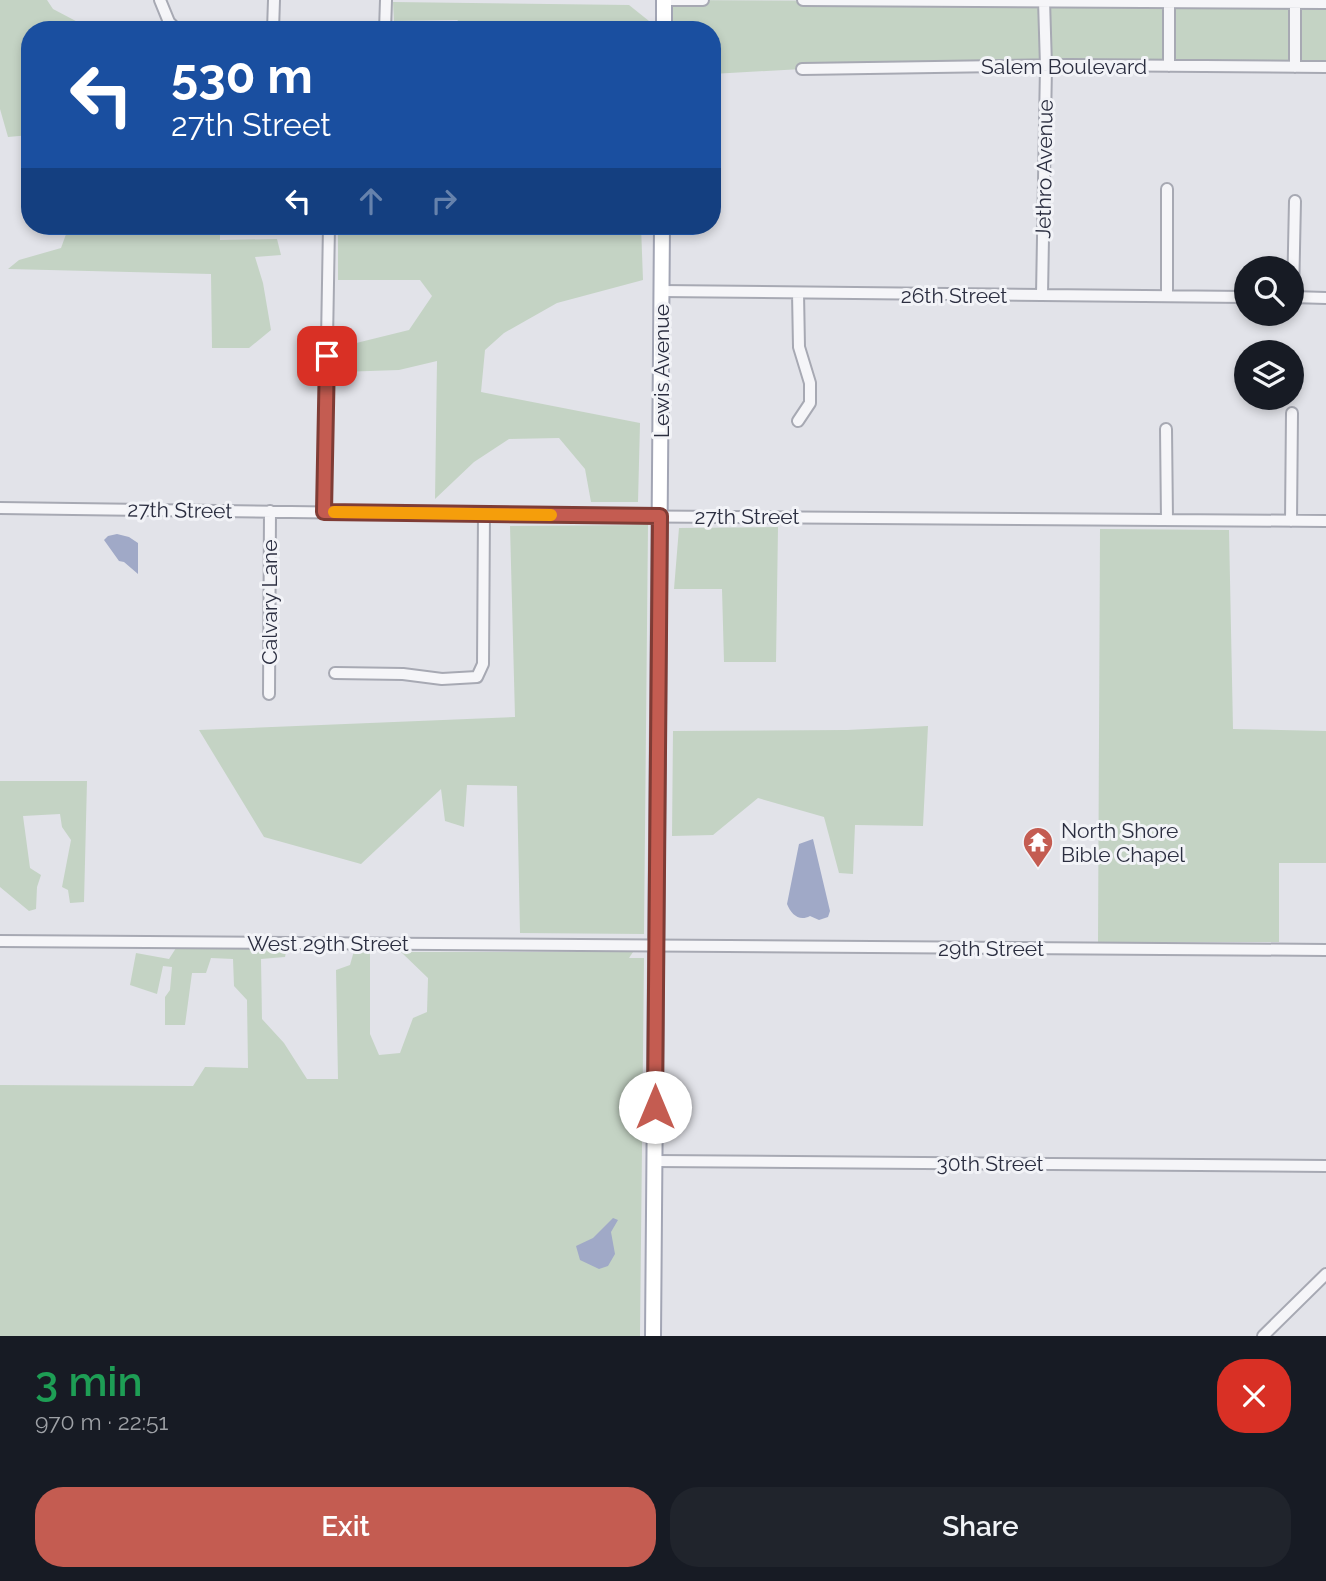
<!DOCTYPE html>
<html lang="en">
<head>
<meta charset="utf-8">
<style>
  :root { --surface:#171b24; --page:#20242c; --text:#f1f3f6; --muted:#9ea1a6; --accent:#c45c51 }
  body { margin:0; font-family:Raleway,sans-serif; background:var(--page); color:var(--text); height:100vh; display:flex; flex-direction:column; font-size:26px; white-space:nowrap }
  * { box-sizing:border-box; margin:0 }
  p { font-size:23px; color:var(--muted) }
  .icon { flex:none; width:38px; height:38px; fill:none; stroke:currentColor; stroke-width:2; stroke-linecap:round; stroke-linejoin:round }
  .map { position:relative; height:1336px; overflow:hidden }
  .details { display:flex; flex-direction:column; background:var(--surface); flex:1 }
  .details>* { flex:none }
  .hud { position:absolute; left:21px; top:21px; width:700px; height:214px; border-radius:28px; box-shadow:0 4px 10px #0003; background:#1a4fa0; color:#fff; overflow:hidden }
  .buttons { position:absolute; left:1234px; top:256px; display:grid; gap:14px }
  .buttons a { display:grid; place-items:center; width:70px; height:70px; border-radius:50%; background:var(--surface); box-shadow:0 4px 10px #0003; font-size:35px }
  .pin { position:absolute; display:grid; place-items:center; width:60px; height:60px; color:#fff; margin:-30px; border-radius:14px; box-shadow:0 4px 10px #0006 }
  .me { position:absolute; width:77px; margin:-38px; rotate:0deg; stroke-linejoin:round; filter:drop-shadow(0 0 5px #0008) }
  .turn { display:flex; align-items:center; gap:24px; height:147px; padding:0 35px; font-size:32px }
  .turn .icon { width:91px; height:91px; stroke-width:2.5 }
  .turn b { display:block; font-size:49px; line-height:60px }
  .lanes { display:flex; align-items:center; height:66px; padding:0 35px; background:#0003; justify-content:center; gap:35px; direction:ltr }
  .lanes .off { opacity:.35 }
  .round { display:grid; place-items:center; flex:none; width:74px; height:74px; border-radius:28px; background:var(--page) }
  .overview { display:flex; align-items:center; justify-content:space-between; height:119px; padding:0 35px }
  h1 { font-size:42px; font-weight:600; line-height:52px; color:#1e9e55 }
  .primary-button { display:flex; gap:14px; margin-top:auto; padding:14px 35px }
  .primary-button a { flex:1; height:80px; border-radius:28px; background:var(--accent); color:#fff; font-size:28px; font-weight:600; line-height:80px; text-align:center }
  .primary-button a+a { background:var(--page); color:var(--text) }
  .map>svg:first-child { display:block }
  .green { fill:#c4d3c4 }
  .water { fill:#a0a9c7 }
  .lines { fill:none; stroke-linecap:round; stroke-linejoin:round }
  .minor-casing { stroke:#a7a9b3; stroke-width:14 }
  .major-casing { stroke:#a2a5b4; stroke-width:18 }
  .minor { stroke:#f5f5f8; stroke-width:10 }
  .major { stroke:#fff; stroke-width:14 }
  .route-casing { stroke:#7f3c35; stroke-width:18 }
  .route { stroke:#c45c51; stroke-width:12 }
  .slow { stroke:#f59e0b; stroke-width:12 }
  .labels { text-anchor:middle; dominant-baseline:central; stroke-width:6; stroke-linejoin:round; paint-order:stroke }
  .street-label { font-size:21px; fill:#2b2e40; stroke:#f2f3f7 }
  .poi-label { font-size:21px; fill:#2b2e40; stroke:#f2f3f7; text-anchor:start }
</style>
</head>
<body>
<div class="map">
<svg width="1326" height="1336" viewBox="0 0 1326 1336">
  <rect width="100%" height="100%" fill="#e2e3e9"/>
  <!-- green -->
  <path class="green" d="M0 0H47L53 9 91 29 148 21 155 30H30V135L8 137 0 109Z
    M664 0 1326 3V68L802 69 712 74V30H664Z
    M393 2 629 5 649 21V30H471L457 20 394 21Z
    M69 226H220V240L277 239 281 255 255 257 263 283 271 330 249 348H212L211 274 8 269 19 260 61 248Z
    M338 226H641L643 280 557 303 504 333 485 350 481 392 640 423 638 502H591L585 469 559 438 509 439 474 462 435 499 437 361 399 370 340 372V347L409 330 432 296 420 280H338Z
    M648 525 644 934 520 933 517 786 467 785 464 827 445 821 441 789 361 864 264 837 199 730 515 717 510 526Z
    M778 527 776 662H724L722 589H674L679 528Z
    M1100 529 1229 530 1233 729 1326 731V863H1279V942H1098Z
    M928 726 923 826 855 825 853 874 839 873 824 817 758 798 713 835 672 836 673 731 847 730Z
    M0 781H87L84 902 70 903 68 890 62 887 71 840 62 827 60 814 23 816 30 868 41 875 37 887 36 909 29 911 0 887Z
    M287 947 285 957 261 959 262 1019 284 1043 307 1079H338L336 970 350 965 354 951H370V1034L379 1055 400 1053 413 1018 427 1012 428 978 401 952H633L629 958H644L640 1336H0V1085L193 1086 205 1067 248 1068 247 1000 234 986 233 959 211 958 206 973H192L185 1025H165V997L170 990 172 967 163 966 157 994 130 985 136 953 169 959 176 948Z"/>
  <!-- water -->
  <path class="water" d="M117 534 129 537 138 543V574L124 562 119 561 104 540 108 536Z
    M813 839 830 911 828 917 819 920 810 916C799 922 791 914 787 904L799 844Z
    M613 1218 618 1220 611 1232 615 1254 608 1266 599 1269 580 1260 576 1246 593 1238Z"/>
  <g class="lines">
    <!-- minor casing -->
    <g class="minor-casing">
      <path id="minor" d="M160 0 169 22 177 30
        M664 0H703
        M803 0 1326 3
        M273 30 274 0
        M385 30 386 0
        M1169 66V0
        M1295 67V0
        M802 69 1069 65 1326 67
        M661 291 1246 297
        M798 293 799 347 810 383V403L798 421
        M1042 295 1046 66 1044 0
        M1167 296V189
        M1292 297 1326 298
        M1293 297 1295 201
        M1166 429 1167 520
        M0 508 582 516 1326 521
        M324 512 329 226
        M1291 521 1292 413
        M335 673 403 674 442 679 477 677 483 664 484 513
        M269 694 270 511
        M0 941 1326 950
        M655 1161 1326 1166
        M1263 1336 1326 1274"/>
    </g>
    <!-- major casing -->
    <g class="major-casing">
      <path id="major" d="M664 30V0
        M653 1336 662 226"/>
    </g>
    <!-- minor -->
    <use href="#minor" class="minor"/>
    <!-- major -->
    <use href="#major" class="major"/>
  </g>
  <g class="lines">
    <!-- route casing -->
    <g class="route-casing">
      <path id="route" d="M327 356 324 512 660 516 655 1107"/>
    </g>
    <!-- route -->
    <use href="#route" class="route"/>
    <!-- slow -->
    <path class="slow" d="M334 512 551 515"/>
  </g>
  <!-- icons -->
  <defs>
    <g id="temple-pin" transform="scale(1.575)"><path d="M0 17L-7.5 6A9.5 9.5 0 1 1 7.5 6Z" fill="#c45c51" stroke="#f2f3f7"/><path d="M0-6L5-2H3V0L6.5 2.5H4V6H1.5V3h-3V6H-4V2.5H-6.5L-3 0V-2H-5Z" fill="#fff"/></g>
  </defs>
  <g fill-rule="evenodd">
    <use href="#temple-pin" x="1038" y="842"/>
  </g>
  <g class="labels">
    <!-- street labels -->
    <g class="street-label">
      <text x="1064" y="66">Salem Boulevard</text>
      <text transform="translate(1044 169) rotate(-89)">Jethro Avenue</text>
      <text x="954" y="295">26th Street</text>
      <text transform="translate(661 371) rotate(-90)">Lewis Avenue</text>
      <text transform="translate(180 510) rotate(1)">27th Street</text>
      <text x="747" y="516">27th Street</text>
      <text transform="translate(269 602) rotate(-90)">Calvary Lane</text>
      <text x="328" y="943">West 29th Street</text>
      <text x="991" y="948">29th Street</text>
      <text x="990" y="1163">30th Street</text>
    </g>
    <!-- poi labels -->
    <g class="poi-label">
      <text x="1061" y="830">North Shore<tspan x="1061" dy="24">Bible Chapel</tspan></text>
    </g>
  </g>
</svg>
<div class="buttons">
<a><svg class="icon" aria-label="search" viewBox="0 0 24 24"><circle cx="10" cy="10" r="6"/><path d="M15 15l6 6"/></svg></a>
<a><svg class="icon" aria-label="layers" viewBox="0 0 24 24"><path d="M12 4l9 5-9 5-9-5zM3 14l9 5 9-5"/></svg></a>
</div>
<div class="pin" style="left:327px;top:356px;background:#d93025"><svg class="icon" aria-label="arrive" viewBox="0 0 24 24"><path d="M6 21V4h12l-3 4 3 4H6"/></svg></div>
<svg class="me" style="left:655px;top:1107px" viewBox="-20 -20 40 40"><circle r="19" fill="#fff"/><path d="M0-13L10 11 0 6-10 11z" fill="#c45c51"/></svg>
<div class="hud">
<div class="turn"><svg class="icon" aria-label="left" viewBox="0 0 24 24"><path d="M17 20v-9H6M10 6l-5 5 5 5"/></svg><div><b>530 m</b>27th Street</div></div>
<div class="lanes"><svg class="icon" aria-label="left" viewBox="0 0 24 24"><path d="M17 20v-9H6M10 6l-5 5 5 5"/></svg><svg class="icon off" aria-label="ahead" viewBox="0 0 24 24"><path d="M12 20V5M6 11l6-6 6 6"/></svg><svg class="icon off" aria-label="right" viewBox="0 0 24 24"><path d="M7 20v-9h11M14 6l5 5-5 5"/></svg></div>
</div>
</div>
<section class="details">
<div class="overview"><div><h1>3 min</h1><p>970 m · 22:51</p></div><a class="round" style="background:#d93025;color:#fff"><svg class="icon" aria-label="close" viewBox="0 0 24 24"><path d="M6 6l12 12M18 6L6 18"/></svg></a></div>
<div class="primary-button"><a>Exit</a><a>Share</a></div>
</section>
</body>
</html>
